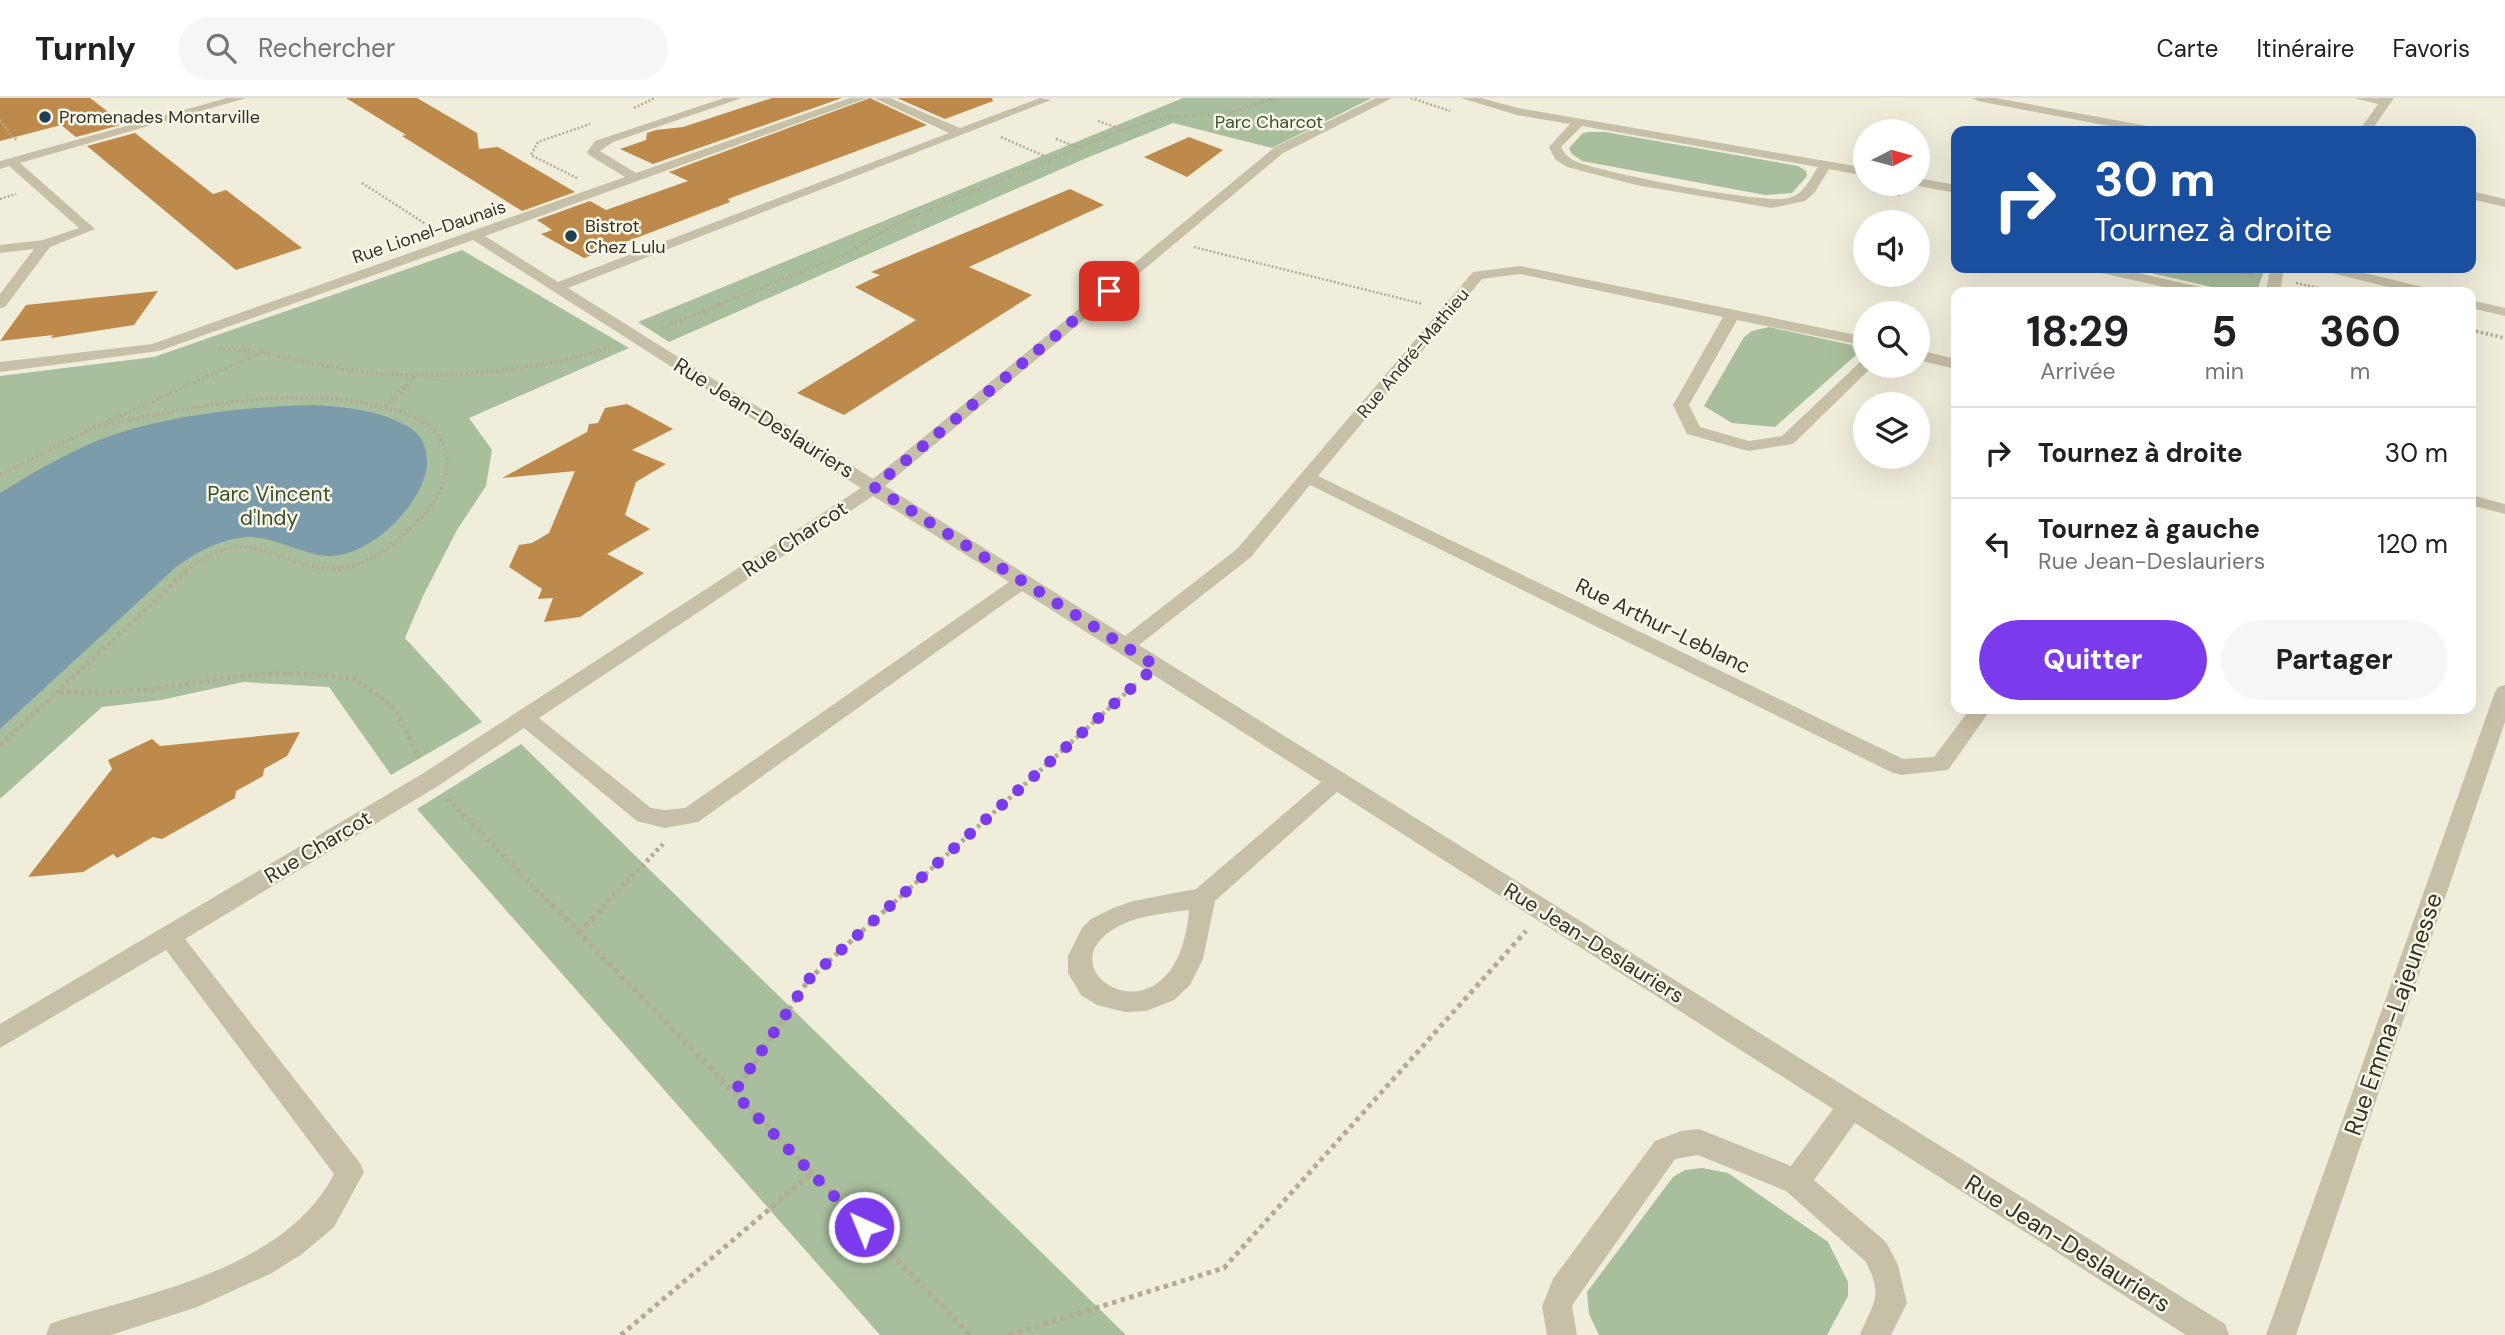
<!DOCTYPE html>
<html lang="fr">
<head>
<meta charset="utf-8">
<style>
  :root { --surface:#fff; --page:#f6f6f6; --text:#202124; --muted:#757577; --line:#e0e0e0; --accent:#7c3aed }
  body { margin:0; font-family:"DM Sans",sans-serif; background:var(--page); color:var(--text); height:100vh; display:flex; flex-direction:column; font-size:26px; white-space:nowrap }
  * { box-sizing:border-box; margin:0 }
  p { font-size:23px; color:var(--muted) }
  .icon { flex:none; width:38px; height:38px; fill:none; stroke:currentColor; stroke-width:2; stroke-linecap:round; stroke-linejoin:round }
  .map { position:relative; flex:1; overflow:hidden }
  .details { position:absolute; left:1951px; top:189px; width:525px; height:427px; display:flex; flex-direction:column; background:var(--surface); border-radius:14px; box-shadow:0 7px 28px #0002 }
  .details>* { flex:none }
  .guide { position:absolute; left:1951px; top:28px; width:525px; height:147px; border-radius:14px; box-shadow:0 7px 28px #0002; background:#1a4fa0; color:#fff; overflow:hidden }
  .needle { width:46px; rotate:84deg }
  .controls { position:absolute; left:1853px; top:21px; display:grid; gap:14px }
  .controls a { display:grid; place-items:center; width:77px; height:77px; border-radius:50%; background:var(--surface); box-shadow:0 7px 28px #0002; font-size:35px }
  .pin { position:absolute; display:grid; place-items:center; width:60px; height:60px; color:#fff; margin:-30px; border-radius:14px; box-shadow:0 4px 10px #0006 }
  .me { position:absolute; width:77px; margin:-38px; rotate:316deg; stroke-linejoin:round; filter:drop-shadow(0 0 5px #0008) }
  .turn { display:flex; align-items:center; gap:24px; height:147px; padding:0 28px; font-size:32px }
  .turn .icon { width:91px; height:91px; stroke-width:2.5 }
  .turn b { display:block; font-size:49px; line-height:60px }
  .eta { display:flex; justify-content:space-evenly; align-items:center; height:119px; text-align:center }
  .eta b { font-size:42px; font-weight:700; line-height:49px }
  .primary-button { display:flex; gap:14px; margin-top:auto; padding:14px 28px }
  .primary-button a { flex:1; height:80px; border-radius:42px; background:var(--accent); color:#fff; font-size:28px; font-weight:700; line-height:80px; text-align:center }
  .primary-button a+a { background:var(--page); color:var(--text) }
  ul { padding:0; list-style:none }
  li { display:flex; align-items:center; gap:21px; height:91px; padding:0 28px; border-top:2px solid var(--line) }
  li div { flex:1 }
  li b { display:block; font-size:26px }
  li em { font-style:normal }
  header { display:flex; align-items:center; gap:42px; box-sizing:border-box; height:98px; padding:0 35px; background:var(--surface); border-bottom:2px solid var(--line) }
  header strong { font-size:33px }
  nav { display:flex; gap:38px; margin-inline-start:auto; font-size:24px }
  .search { width:490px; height:63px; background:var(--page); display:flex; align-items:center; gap:18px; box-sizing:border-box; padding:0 24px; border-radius:38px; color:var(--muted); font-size:26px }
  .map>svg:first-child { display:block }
  .green { fill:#a8be9c }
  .water { fill:#7c9bab }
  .building { fill:#be8a4b }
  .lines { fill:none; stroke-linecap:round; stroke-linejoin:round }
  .path-far3 { stroke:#b3ab92; stroke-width:2.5; stroke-dasharray:2 2; stroke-linecap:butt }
  .path-far2 { stroke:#b3ab92; stroke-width:3.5; stroke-dasharray:2.5 2.5; stroke-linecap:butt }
  .path-far1 { stroke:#b3ab92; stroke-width:4.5; stroke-dasharray:3.5 3.5; stroke-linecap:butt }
  .path { stroke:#b3ab92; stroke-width:5; stroke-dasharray:4.5 4.5; stroke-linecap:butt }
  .minor { fill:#c7c0a8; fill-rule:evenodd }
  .route { stroke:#7c3aed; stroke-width:12; stroke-dasharray:0 21.6 }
  .poi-dot { fill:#204053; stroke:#f8f6e7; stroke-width:2.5 }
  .labels { text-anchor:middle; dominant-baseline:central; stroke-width:5; stroke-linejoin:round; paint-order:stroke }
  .far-poi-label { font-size:18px; fill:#353028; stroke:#f8f6e7; text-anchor:start }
  .far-park-label { font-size:18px; fill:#39512d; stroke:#f8f6e7 }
  .far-street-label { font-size:18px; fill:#353028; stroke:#f8f6e7 }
  .street-label { font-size:21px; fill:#353028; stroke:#f8f6e7 }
  .park-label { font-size:21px; fill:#39512d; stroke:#f8f6e7 }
  .near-street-label { font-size:24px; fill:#353028; stroke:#f8f6e7 }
</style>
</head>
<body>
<header>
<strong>Turnly</strong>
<div class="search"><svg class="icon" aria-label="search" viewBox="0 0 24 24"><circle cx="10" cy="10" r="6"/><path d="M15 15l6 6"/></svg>Rechercher</div>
<nav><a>Carte</a><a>Itinéraire</a><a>Favoris</a></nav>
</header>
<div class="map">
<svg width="2505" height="1237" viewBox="0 0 2505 1237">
  <rect width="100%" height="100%" fill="#f0eddb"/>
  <!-- green -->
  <path class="green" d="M1183 0H1372L1272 50 1173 25 1084 61 669 244 638 224Z
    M1589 34H1605L1798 68 1806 73 1807 78 1792 95 1765 97 1582 63 1572 56 1569 50 1583 35Z
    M462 152 629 250 469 320 492 352 486 388 457 432 423 498 405 540 482 624 391 677 329 589 243 584 161 602 102 609 0 701V278L154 259Z
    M2128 170H2265L2258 190 2230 193Z
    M1769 229 1852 247 1856 257 1775 329 1732 325 1704 308 1744 239 1752 233Z
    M521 646 1126 1237H880L417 711Z
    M1702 1070 1728 1075 1828 1144 1848 1184V1198L1827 1237H1599L1589 1216 1587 1194 1673 1079 1685 1072Z"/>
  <!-- water -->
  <path class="water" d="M313 307C344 309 373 311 401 325 419 333 428 346 427 367 423 407 369 460 327 458 301 456 276 439 249 439 222 440 198 453 176 469L0 631V395C36 373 76 349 116 336 179 316 246 309 313 307Z"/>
  <!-- building -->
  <path class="building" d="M0 0H90L124 26 76 39 61 27 0 43Z
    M346 0H417L477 35 479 51 498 49 575 94 522 113 402 38 406 37Z
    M772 0H842L653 66 620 51 646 42 647 35 656 32 683 29Z
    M870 0 927 27 728 101 730 104 584 160 541 136 552 132 537 122 590 103 606 112 688 83 669 74Z
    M897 0H992L993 3 945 21Z
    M135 35 213 96 226 92 302 150 236 172 87 48Z
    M1189 39 1223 52 1187 79 1144 59Z
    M1070 91 1104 107 969 169 1032 197 844 317 797 295 916 222 855 189 880 177 871 174Z
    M158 193 134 227 51 240 53 237 0 243 26 207Z
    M627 306 673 331 632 352 666 366 636 384 625 417 650 431 607 456 644 475 580 519 544 524 553 500 538 501 542 491 509 469 519 447 532 445 549 435 575 373 502 380 587 334 589 326 598 325 605 310Z
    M300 634 287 658 264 671 263 678 236 693 235 700 162 741 153 739 117 760 113 756 83 774 28 779 112 671 108 662 152 641 160 648Z"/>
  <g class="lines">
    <!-- path-far3 -->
    <path class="path-far3" d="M1411 0 1450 13
      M634 10 655 0
      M0 22 13 40 18 42
      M1098 23 1121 31
      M1001 39 1051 61
      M1056 41 1077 49
      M577 80 531 57 538 44 590 26
      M362 85 432 130
      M1874 93 1900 97
      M0 101 16 96
      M1194 149 1423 206
      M2220 170 2253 176
      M2296 185 2319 190
      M715 208 846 156 895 126 1113 35 1165 19 1226 16 1275 0"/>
    <!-- path-far2 -->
    <path class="path-far2" d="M661 230 720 207
      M2471 232 2505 240
      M218 251C265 251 309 267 355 273 427 283 542 274 610 249
      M385 309 416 278
      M106 324 265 253
      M98 328C186 311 283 287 372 307 393 311 419 318 435 334 449 349 449 370 442 388 434 408 418 424 402 438 367 470 336 478 291 462 274 456 257 449 239 449 220 450 201 461 186 472
      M0 377 98 327"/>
    <!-- path-far1 -->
    <path class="path-far1" d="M332 471H341
      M60 594 103 595 154 591 238 578 293 575 355 580 395 611 419 660
      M0 647 189 471
      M448 701 553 809
      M603 809 663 746
      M889 809 1137 585"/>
    <!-- path -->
    <path class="path" d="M552 807 970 1237
      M579 835 605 807
      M735 995 809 881 891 807
      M621 1237 812 1075
      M1009 1237 1224 1170 1526 833"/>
    <!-- minor -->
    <path class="minor" d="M227 0H246L20 65 95 131 50 149 5 209 0 210V196L34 151 0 155V147L43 142 79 130 9 68 0 71V63Z
      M724 0H742L613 44 600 53 636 75 850 0H867L485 138 558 184 949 35 874 0H890L960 30 1040 0 1051 2 568 190 873 381 1275 49 1376 0H1392L1283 55 885 388 1125 538 1237 451 1473 174 1520 168 1866 239V248L1737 222 1689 307 1700 329 1749 343 1782 338 1860 264 1866 262V268H1873L1793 346 1748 353 1687 336 1673 307 1723 219 1520 176 1482 181 1318 378 1903 661 1934 659 1970 611H1991L1948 672 1901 677 1893 675 1310 387 1251 459 1139 547 2225 1226 2229 1237H2186L1855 1025 1814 1082 1886 1144 1898 1167 1907 1205 1891 1237H1860C1873 1204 1884 1200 1866 1164L1786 1093 1698 1057 1675 1061 1575 1203 1572 1208 1577 1237H1547L1542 1208 1553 1181 1655 1043 1681 1033 1699 1031 1791 1068 1833 1011 1337 694 1215 803 1203 861 1190 887 1174 902 1146 913 1125 914 1097 907 1081 897 1068 875V858L1082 830 1091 821 1113 810 1133 803 1196 791 1321 684 1022 493 698 724 665 730 637 723 524 630 438 688 185 841 360 1065 364 1074 334 1129 302 1156 272 1175 197 1209 111 1237H46L50 1226 61 1222C154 1194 286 1169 334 1076L166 852 0 950V926L422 676 861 390 473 142 159 253 0 274V264L152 246 625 79 589 57 587 54 595 43ZM873 398 1009 484 685 710 665 712 651 710 539 620ZM1189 812C1177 959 1032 871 1121 827 1141 817 1167 815 1189 812Z
      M1461 0H1481L1518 10 1866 70V78L1829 71 1815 94 1805 103 1772 110 1636 87 1567 69 1555 61 1549 49 1570 26 1517 17ZM1582 28 1818 69C1810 81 1804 96 1789 100 1765 107 1605 75 1577 64 1570 61 1564 56 1561 49Z
      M1972 0H1996L2153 29 2159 33H2135L1978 3Z
      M2354 0H2394L2371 33H2359L2378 6Z
      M1918 80 1956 87V95L1913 87 1918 86Z
      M2471 93 2505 101V109L2471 101Z
      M2091 170H2116L2209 191 2211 194H2186L2093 173Z
      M2270 170H2284L2280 194H2266Z
      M2321 170H2344L2431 191 2433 194H2409L2323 173Z
      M2471 202 2505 210V218L2471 210Z
      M1918 252 1956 261V271L1918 262Z
      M2471 397 2505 406V416L2471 407Z
      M2505 587V624L2296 1237H2266L2495 594 2498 589Z"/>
  </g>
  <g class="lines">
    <!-- route -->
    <path class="route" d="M864 1129 734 995 809 881 1156 568 874 389 1109 193"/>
  </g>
  <!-- markers -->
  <g class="poi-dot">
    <circle cx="45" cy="19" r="7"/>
    <circle cx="571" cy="138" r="7"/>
  </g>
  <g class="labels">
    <!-- far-poi labels -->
    <g class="far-poi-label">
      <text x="59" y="19">Promenades Montarville</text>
      <text x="585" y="128">Bistrot<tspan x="585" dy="21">Chez Lulu</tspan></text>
    </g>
    <!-- far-park labels -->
    <g class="far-park-label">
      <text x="1269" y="24">Parc Charcot</text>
    </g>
    <!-- far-street labels -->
    <g class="far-street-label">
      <text transform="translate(429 134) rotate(-19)">Rue Lionel-Daunais</text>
      <text transform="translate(1413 255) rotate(-50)">Rue André-Mathieu</text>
    </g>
    <!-- street labels -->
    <g class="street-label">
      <text transform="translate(764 320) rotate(32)">Rue Jean-Deslauriers</text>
      <text transform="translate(795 441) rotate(-33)">Rue Charcot</text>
      <text transform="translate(1663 528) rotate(26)">Rue Arthur-Leblanc</text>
      <text transform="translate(318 749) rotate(-31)">Rue Charcot</text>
      <text transform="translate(1594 845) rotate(32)">Rue Jean-Deslauriers</text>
    </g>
    <!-- park labels -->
    <g class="park-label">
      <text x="269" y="396">Parc Vincent<tspan x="269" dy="24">d'Indy</tspan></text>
    </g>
    <!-- near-street labels -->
    <g class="near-street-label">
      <text transform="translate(2393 916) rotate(-71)">Rue Emma-Lajeunesse</text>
      <text transform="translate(2068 1145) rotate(32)">Rue Jean-Deslauriers</text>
    </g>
  </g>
</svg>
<div class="controls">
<a><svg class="needle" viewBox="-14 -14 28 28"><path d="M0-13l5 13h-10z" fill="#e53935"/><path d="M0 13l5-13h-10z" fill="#757577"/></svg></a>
<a><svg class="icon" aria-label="sound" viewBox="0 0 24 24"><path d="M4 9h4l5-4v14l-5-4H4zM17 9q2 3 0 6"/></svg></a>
<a><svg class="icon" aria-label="search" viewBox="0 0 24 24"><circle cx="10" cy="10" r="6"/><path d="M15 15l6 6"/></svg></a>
<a><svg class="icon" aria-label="layers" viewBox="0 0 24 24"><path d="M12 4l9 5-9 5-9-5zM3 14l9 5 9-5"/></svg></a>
</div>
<div class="pin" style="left:1109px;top:193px;background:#d93025"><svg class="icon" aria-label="arrive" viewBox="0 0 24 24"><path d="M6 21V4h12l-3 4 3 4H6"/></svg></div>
<svg class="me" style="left:864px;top:1129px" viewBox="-20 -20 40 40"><circle r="17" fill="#7c3aed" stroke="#fff" stroke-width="3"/><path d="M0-11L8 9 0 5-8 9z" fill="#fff"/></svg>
<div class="guide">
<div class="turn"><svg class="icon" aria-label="right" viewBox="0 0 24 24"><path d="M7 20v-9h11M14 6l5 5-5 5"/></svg><div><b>30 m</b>Tournez à droite</div></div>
</div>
<section class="details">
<div class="eta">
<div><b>18:29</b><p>Arrivée</p></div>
<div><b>5</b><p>min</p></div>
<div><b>360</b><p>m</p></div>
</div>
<ul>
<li><svg class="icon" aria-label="right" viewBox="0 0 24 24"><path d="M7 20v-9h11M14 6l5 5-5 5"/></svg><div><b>Tournez à droite</b></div><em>30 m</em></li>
<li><svg class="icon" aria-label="left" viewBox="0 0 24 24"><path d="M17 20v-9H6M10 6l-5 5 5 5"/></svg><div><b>Tournez à gauche</b><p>Rue Jean-Deslauriers</p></div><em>120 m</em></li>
</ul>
<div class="primary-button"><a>Quitter</a><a>Partager</a></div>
</section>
</div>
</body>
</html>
